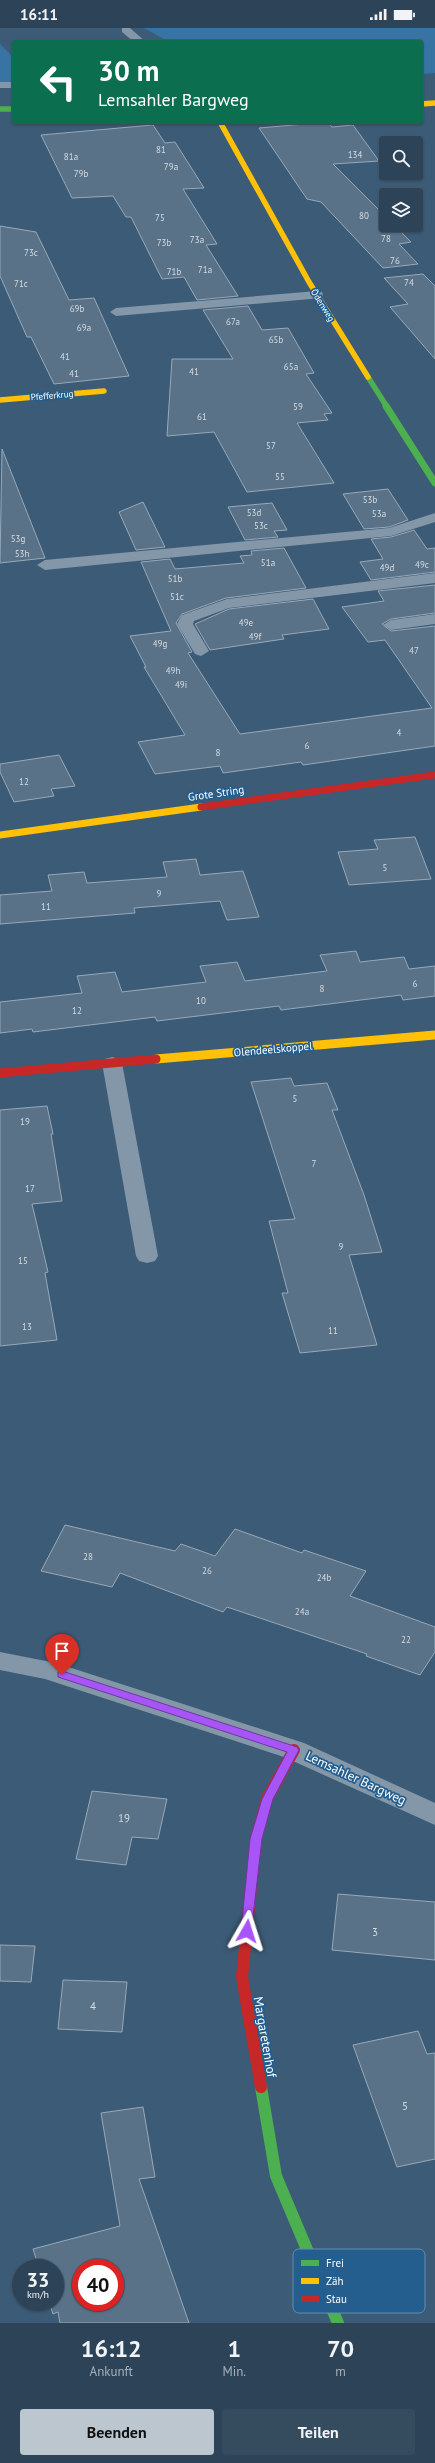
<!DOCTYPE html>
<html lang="de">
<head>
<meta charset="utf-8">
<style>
  :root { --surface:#2d4458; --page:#354b5e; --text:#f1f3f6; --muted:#a7b0ba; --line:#485c6e; --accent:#bbc6cf }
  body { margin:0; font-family:"PT Sans",sans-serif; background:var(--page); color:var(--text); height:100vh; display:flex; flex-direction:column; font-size:15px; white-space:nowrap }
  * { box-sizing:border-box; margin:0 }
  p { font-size:13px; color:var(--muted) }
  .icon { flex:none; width:22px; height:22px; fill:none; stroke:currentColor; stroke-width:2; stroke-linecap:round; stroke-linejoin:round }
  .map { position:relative; height:2295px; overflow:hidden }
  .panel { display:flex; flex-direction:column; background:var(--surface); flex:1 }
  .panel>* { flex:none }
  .hud { position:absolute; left:12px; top:12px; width:411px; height:84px; border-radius:4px; box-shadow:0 1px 3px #0004,0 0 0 1px var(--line); background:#0b6e4f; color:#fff; overflow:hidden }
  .buttons { position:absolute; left:379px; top:108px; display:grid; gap:8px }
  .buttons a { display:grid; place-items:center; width:44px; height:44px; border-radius:4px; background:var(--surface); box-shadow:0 1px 3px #0004,0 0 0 1px var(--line); font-size:20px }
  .speed { position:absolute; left:12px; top:2231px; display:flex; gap:8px; font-size:20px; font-weight:700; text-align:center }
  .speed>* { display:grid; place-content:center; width:52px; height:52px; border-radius:50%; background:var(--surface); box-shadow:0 1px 3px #0004,0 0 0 1px var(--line); line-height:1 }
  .speed small { font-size:10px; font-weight:400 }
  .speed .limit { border:6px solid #d22; background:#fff; color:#111 }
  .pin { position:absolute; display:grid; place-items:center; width:34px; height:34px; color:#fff; margin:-41px -17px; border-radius:50% 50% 50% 0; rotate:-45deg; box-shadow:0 0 4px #0007 }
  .pin .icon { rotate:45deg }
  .me { position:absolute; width:44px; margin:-22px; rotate:6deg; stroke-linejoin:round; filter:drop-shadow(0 0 3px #0008) }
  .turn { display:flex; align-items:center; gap:14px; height:84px; padding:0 20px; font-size:18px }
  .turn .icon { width:52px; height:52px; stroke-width:2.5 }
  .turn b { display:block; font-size:28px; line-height:34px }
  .eta { display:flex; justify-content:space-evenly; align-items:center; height:68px; text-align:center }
  .eta b { font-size:24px; font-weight:600; line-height:28px }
  .action { display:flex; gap:8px; margin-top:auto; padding:8px 20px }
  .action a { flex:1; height:46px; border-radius:4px; background:var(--accent); color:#111; font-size:16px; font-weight:600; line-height:46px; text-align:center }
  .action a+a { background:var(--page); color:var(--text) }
  .status { display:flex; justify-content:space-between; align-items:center; height:28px; padding:0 20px; background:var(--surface); direction:ltr }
  .status svg { height:11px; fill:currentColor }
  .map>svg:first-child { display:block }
  .green { fill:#3774a4 }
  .building { fill:#597288; stroke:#97a9b8; fill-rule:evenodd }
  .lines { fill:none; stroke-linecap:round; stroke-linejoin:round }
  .lane { fill:#8397a9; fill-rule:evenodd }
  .street { fill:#8397a9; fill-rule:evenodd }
  .fast-far2 { stroke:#4caf50; stroke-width:5.5 }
  .fast-far1 { stroke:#4caf50; stroke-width:7 }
  .fast { stroke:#4caf50; stroke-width:12 }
  .slow-far2 { stroke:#ffc107; stroke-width:5.5 }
  .slow-far1 { stroke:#ffc107; stroke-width:7 }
  .slow { stroke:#ffc107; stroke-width:9 }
  .jam-far2 { stroke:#c62828; stroke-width:7 }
  .jam-far1 { stroke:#c62828; stroke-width:9 }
  .jam { stroke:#c62828; stroke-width:12 }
  .route { fill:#a855f7; stroke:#6d37a1 }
  .labels { text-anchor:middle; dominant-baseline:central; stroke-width:3.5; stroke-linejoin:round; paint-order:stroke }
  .number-label { font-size:9px; fill:#d6dce1 }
  .far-street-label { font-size:9px; fill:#fff; stroke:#235e8e }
  .street-label { font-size:11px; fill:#fff; stroke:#235e8e }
  .near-number-label { font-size:11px; fill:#d6dce1 }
  .near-street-label { font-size:13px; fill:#fff; stroke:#235e8e }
  .key { fill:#235e8e; stroke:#658eb0; stroke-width:1 }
  .key-label { font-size:11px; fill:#fff }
</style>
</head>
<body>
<div class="status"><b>16:11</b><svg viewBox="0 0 49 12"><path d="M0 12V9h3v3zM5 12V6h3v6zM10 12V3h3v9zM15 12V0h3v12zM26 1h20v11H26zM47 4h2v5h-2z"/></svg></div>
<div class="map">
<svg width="435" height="2295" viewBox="0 0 435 2295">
  <rect width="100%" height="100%" fill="#3c5b76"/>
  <!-- green -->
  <path class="green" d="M144 0H435V45L421 46V14H169Z
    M0 16 14 30V55H0Z"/>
  <!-- building -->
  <path class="building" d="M328 94 332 99 353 97 379 133 333 136 386 189V197H394L411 214 399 216 418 236 383 240 321 174 307 171 259 100Z
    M153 97 165 115 175 114 204 160 183 161 217 216 206 217 238 268 197 272 184 249 162 251 131 189H126L113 168 72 170 41 107Z
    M0 198 36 204 69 272 94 270 129 348 54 356 31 309H27L0 248Z
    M423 246 435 258V331L390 279 408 276 384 250Z
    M248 278 262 302 288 300 314 345 306 346 332 385 324 386 328 392 297 395 334 455 247 464 214 404 167 408 172 331H233L203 282Z
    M2 421 45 530 0 535Z
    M388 461 408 492 389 499 364 501 343 466Z
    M143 474 165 519 136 522 119 484Z
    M272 475 287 502 274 503 278 509 245 512 228 479Z
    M414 502 427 521 435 520V544L371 552 360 534 383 531 371 511 391 509Z
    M284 520 306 560 226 570 182 586 176 595 192 624 188 625 240 706 432 680 385 612 368 614 342 579 384 573 378 563 435 557V585L391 591 382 596 391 603 435 598V718L303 737 301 734 223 745 220 738 155 746 138 714 185 707 144 639H146L130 608 171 603 141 534 170 531 175 541 244 535 240 528 252 527 251 523Z
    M313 571 329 601 282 607 284 611 210 622 195 596 229 581Z
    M59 727 75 758 51 761 54 768 14 774 0 744V736Z
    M415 809 431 851 349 857 338 824 378 821 374 812Z
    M196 831 200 847 243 843 259 889 227 892 220 873 134 880 135 885 0 896V867L52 863 48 847 84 844 87 855 167 849 163 834Z
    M356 923 360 934 404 929 409 941 435 938V968L403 972 401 967 281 982 279 978 157 993 155 989 33 1004 32 1001 0 1005V974L82 965 77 948 115 944 122 964 206 954 200 938 237 934 245 953 327 943 320 927Z
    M291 1050 294 1058 327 1055 338 1082H332L364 1167 382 1224 349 1227 377 1317 300 1325 282 1265H288L269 1193 295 1191 251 1054Z
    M47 1078 53 1106H51L62 1173 32 1176 48 1244 45 1245 57 1312 0 1318V1082Z
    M65 1497 175 1523 181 1516 215 1528 235 1501 302 1525 304 1522 366 1543 350 1568 435 1599V1624L420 1647 366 1628 367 1626 227 1579 223 1584 120 1545 112 1559 41 1543Z
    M92 1763 167 1771 158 1811 132 1809 126 1837 76 1831Z
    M338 1866 435 1874V1932L332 1922Z
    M0 1917 35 1918 31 1954 0 1953Z
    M63 1952 127 1954 122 2004 58 2001Z
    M418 2003 427 2026 435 2025V2131L397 2139 353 2017Z
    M143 2079 155 2149 139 2151 189 2295H60L58 2284 53 2286 49 2274H55V2240H39L33 2221 120 2198 101 2085ZM81 2240H115V2274H81Z"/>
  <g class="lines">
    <!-- lane -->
    <path class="lane" d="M122 0H130L146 14H134L122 4Z
      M0 54H14V60H0Z
      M317 263 322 264 323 267 322 270 116 288 110 284 116 280Z
      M435 485V494L391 508 45 542 37 537 45 532 389 500Z
      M435 545V555L229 580 194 593 193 596 209 623 201 628 195 626 177 596 182 587 227 571Z
      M435 586V596L391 602 383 597 391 592Z"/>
    <!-- street -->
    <path class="street" d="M112 1029 119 1031 122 1035 158 1228 155 1233 147 1235 139 1233 136 1228 102 1035 105 1031Z
      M0 1624 56 1635 304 1715 435 1775V1797L284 1729 45 1651 0 1642Z"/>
    <!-- fast-far2 -->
    <path class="fast-far2" d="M0 81H14
      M368 349 387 379"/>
    <!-- fast-far1 -->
    <path class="fast-far1" d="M386 378 435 455"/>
    <!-- fast -->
    <path class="fast" d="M261 2059 276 2148 338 2295"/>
    <!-- slow-far2 -->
    <path class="slow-far2" d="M421 76 435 75
      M220 94 309 254 368 349
      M0 372 104 363"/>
    <!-- slow-far1 -->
    <path class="slow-far1" d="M0 807 201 779"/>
    <!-- slow -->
    <path class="slow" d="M156 1031 435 1007"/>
    <!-- jam-far2 -->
    <path class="jam-far2" d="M201 779 435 747"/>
    <!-- jam-far1 -->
    <path class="jam-far1" d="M0 1045 156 1031"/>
    <!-- jam -->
    <path class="jam" d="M261 2059 242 1949 256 1811 267 1771 294 1722"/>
  </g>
  <!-- route -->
  <path class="route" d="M62 1643 297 1719 299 1722 273 1771 262 1811 251 1906 247 1907 241 1903 250 1811 262 1771 287 1724 58 1649V1644Z"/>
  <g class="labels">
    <!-- number labels -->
    <g class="number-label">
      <text x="161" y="121">81</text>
      <text x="355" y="126">134</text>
      <text x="71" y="128">81a</text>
      <text x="171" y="138">79a</text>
      <text x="81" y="145">79b</text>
      <text x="364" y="187">80</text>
      <text x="160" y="189">75</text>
      <text x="386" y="210">78</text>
      <text x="197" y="211">73a</text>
      <text x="164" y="214">73b</text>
      <text x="31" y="224">73c</text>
      <text x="395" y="232">76</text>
      <text x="205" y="241">71a</text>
      <text x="174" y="243">71b</text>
      <text x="409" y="254">74</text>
      <text x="21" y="255">71c</text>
      <text x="77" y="280">69b</text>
      <text x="233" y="293">67a</text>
      <text x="84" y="299">69a</text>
      <text x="276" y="311">65b</text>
      <text x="65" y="328">41</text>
      <text x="291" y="338">65a</text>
      <text x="194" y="343">41</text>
      <text x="74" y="345">41</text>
      <text x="298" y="378">59</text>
      <text x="202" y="388">61</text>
      <text x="271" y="417">57</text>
      <text x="280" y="448">55</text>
      <text x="370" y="471">53b</text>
      <text x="254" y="484">53d</text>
      <text x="379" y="485">53a</text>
      <text x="261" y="497">53c</text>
      <text x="18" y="510">53g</text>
      <text x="22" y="525">53h</text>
      <text x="268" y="534">51a</text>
      <text x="422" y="536">49c</text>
      <text x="387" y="539">49d</text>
      <text x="175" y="550">51b</text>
      <text x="177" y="568">51c</text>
      <text x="246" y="594">49e</text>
      <text x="255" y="608">49f</text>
      <text x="160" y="615">49g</text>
      <text x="414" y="622">47</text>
      <text x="173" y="642">49h</text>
      <text x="181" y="656">49i</text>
      <text x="399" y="704">4</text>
      <text x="307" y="717">6</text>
      <text x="218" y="724">8</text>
      <text x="24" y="753">12</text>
      <text x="385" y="839">5</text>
      <text x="159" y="865">9</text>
      <text x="46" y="878">11</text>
      <text x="415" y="955">6</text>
      <text x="322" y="960">8</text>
      <text x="201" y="972">10</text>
      <text x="77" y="982">12</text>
      <text x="295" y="1070">5</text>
      <text x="25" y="1093">19</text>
      <text x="314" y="1135">7</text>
      <text x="30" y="1160">17</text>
      <text x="341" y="1218">9</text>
      <text x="23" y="1232">15</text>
      <text x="27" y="1298">13</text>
      <text x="333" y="1302">11</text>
      <text x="88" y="1528">28</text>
      <text x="207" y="1542">26</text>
      <text x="324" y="1549">24b</text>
      <text x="302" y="1583">24a</text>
      <text x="406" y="1611">22</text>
    </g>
    <!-- far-street labels -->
    <g class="far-street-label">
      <text transform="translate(323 277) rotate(58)">Ödenweg</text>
      <text transform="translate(52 367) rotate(-5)">Pfefferkrug</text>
    </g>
    <!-- street labels -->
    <g class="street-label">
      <text transform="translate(216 765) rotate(-8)">Grote String</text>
      <text transform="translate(273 1021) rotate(-5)">Olendeelskoppel</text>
    </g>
    <!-- near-number labels -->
    <g class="near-number-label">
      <text x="124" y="1790">19</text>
      <text x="375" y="1904">3</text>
      <text x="93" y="1978">4</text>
      <text x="405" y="2078">5</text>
    </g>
    <!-- near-street labels -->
    <g class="near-street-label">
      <text transform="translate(356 1750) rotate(25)">Lemsahler Bargweg</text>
      <text transform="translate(265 2009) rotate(80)">Margaretenhof</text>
    </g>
  </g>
  <!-- legend -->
  <rect x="293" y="2221" width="132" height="64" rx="6" class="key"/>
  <rect x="301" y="2232" width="18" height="6" fill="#4caf50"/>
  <rect x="301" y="2250" width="18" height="6" fill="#ffc107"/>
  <rect x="301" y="2268" width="18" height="6" fill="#c62828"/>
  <g class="key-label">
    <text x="326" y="2239">Frei</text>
    <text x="326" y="2257">Zäh</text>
    <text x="326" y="2275">Stau</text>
  </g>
</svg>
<div class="buttons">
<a><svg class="icon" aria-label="search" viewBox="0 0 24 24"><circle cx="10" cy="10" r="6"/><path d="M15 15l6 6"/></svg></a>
<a><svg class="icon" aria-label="layers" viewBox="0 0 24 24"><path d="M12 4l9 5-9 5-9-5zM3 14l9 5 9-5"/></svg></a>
</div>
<div class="speed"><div>33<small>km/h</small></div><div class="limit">40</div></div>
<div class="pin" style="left:62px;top:1647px;background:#d93025"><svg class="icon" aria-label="arrive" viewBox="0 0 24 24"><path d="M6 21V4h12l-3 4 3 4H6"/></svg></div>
<svg class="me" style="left:247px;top:1903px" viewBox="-20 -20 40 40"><path d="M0-17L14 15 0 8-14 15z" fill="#a855f7" stroke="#fff" stroke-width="4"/></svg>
<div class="hud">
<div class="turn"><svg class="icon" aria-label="left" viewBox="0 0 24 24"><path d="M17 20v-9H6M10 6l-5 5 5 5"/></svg><div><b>30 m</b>Lemsahler Bargweg</div></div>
</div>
</div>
<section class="panel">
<div class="eta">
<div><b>16:12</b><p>Ankunft</p></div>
<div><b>1</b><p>Min.</p></div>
<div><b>70</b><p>m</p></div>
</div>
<div class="action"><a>Beenden</a><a>Teilen</a></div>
</section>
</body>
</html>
